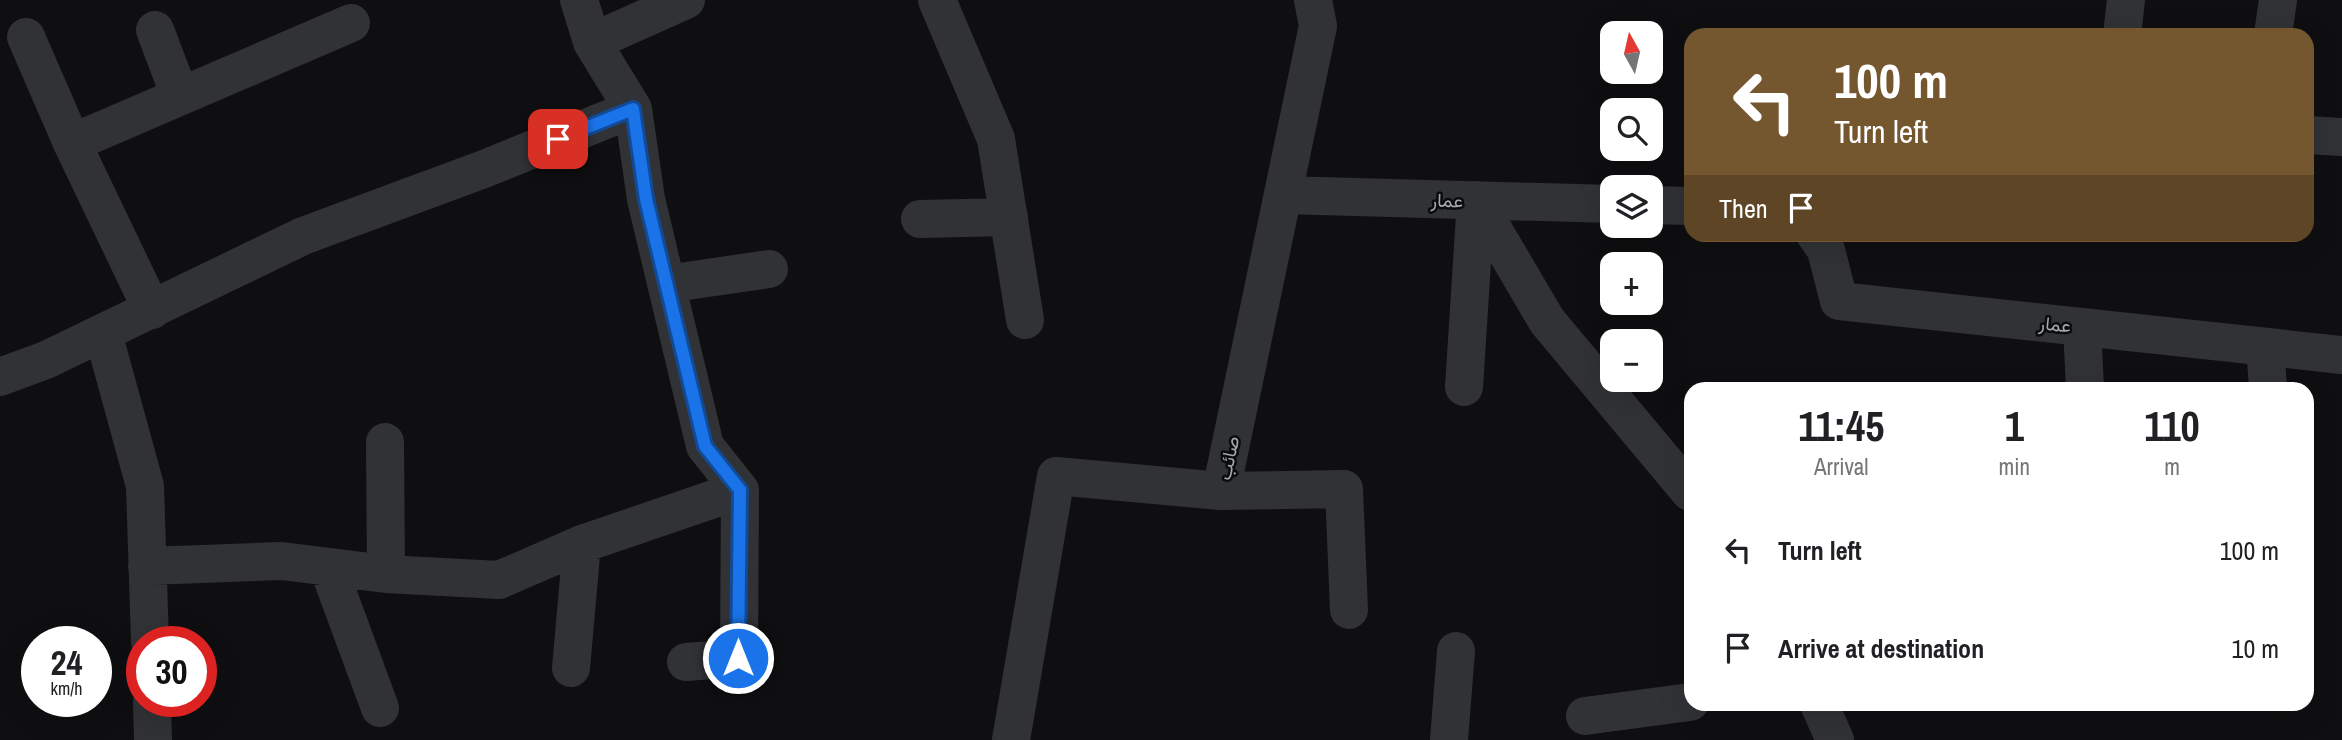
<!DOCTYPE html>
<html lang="en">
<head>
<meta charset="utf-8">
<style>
  :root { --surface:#fff; --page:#f6f6f6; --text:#202124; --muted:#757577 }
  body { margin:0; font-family:"Archivo Narrow",Vazirmatn,sans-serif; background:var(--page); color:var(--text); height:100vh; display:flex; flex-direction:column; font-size:26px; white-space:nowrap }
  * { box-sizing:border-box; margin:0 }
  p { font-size:23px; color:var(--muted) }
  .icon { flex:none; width:38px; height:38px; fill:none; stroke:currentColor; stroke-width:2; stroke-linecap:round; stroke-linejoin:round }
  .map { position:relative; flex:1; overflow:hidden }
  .drawer { position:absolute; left:1684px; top:382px; width:630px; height:329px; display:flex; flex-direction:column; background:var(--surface); border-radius:21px; box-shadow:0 7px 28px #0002 }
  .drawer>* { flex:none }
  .top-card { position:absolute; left:1684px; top:28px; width:630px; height:214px; border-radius:21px; box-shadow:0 7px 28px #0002; background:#75572f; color:#fff; overflow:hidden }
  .needle { width:46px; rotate:352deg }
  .buttons { position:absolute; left:1600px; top:21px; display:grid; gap:14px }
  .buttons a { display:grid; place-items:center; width:63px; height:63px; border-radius:14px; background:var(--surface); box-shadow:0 7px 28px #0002; font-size:35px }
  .speed { position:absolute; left:21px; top:626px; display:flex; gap:14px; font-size:35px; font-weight:700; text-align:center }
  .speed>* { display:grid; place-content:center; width:91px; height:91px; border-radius:50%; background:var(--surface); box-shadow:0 7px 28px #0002; line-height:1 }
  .speed small { font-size:18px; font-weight:400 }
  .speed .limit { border:10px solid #d22; background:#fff; color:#111 }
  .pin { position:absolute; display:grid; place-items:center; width:60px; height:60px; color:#fff; margin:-30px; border-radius:14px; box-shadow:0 4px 10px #0006 }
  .me { position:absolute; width:77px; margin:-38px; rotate:0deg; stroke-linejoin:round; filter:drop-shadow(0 0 5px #0008) }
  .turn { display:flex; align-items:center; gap:24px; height:147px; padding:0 35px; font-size:32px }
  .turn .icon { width:91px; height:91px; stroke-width:2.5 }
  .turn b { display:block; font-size:49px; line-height:60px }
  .then { display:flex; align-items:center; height:66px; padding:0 35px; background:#0003; gap:14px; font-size:26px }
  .eta { display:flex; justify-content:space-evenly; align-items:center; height:119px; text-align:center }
  .eta b { font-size:42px; font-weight:800; line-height:49px }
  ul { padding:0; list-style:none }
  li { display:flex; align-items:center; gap:21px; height:98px; padding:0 35px }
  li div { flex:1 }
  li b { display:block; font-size:26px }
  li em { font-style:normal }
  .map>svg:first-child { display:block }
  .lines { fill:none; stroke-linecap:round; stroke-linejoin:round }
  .minor { stroke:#313235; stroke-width:38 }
  .route-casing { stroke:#114b97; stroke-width:18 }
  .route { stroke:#1a73e8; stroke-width:12 }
  .labels { text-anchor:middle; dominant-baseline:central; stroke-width:5; stroke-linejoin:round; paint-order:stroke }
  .street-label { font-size:19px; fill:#a2a7b0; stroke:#0a0b0b }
</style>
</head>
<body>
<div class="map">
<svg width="2342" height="740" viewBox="0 0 2342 740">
  <rect width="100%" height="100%" fill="#0f0f11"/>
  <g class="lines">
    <!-- minor -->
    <path class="minor" d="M579 0 592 42 633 109 646 199 705 446 740 490 739 658 686 662
      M937 0 996 139 1025 320
      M155 30 180 96
      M2122 35 2126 0
      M2273 35 2278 0
      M26 37 72 143 351 23
      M592 42 686 0
      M2306 135 2342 137
      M72 143 152 310
      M1283 195 1612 204
      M1476 200 1547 321 1690 492
      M1650 205 1690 206
      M920 219 1009 217
      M1815 234 1826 250 1839 301 2342 355
      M666 284 769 269
      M2082 327 2085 388
      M103 333 145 486 150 642
      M2265 347 2268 388
      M0 377 46 360 303 236 484 169 633 109
      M1464 387 1476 200
      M385 442 386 574
      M1221 491 1344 489 1349 610
      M147 566 282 561 386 574 499 580 582 544 740 490
      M328 567 380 708
      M571 668 582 544
      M152 702 153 740
      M1819 704 1835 740
      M1585 716 1690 702
      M1011 740 1056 476 1221 491 1318 26 1313 0
      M1449 740 1456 651"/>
  </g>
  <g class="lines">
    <!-- route casing -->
    <g class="route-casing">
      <path id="route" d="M558 139 633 109 646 199 705 446 740 490 738 658"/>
    </g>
    <!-- route -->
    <use href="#route" class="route"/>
  </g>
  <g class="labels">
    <!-- street labels -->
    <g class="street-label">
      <text transform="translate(1447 200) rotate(2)">عمار</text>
      <text transform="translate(2055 324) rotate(6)">عمار</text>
      <text transform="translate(1228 458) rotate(-78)">صائب</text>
    </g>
  </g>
</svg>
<div class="buttons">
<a><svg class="needle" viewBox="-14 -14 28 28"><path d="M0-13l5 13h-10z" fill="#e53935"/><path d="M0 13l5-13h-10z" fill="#757577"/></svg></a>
<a><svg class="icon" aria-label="search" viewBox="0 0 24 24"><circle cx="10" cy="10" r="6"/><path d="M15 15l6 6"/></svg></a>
<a><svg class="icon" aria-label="layers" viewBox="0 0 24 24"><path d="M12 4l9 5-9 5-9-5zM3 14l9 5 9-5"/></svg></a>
<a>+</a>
<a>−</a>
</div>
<div class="speed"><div>24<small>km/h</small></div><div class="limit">30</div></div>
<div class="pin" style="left:558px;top:139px;background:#d93025"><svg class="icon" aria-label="arrive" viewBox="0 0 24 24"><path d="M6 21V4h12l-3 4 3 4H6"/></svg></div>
<svg class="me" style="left:738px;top:658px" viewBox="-20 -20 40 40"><circle r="17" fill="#1a73e8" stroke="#fff" stroke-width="3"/><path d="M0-11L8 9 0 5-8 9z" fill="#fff"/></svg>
<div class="top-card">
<div class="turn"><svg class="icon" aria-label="left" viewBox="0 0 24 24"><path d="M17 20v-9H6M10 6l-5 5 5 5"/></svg><div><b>100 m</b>Turn left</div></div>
<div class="then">Then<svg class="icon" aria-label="arrive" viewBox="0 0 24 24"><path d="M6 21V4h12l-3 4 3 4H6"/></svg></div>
</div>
<section class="drawer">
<div class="eta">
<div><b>11:45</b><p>Arrival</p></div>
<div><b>1</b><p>min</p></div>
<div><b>110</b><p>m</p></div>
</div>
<ul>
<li><svg class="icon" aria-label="left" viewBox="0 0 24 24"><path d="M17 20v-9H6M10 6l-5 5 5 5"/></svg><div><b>Turn left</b></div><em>100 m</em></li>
<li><svg class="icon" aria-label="arrive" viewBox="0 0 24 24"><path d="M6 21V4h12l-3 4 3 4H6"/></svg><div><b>Arrive at destination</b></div><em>10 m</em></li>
</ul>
</section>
</div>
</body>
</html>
